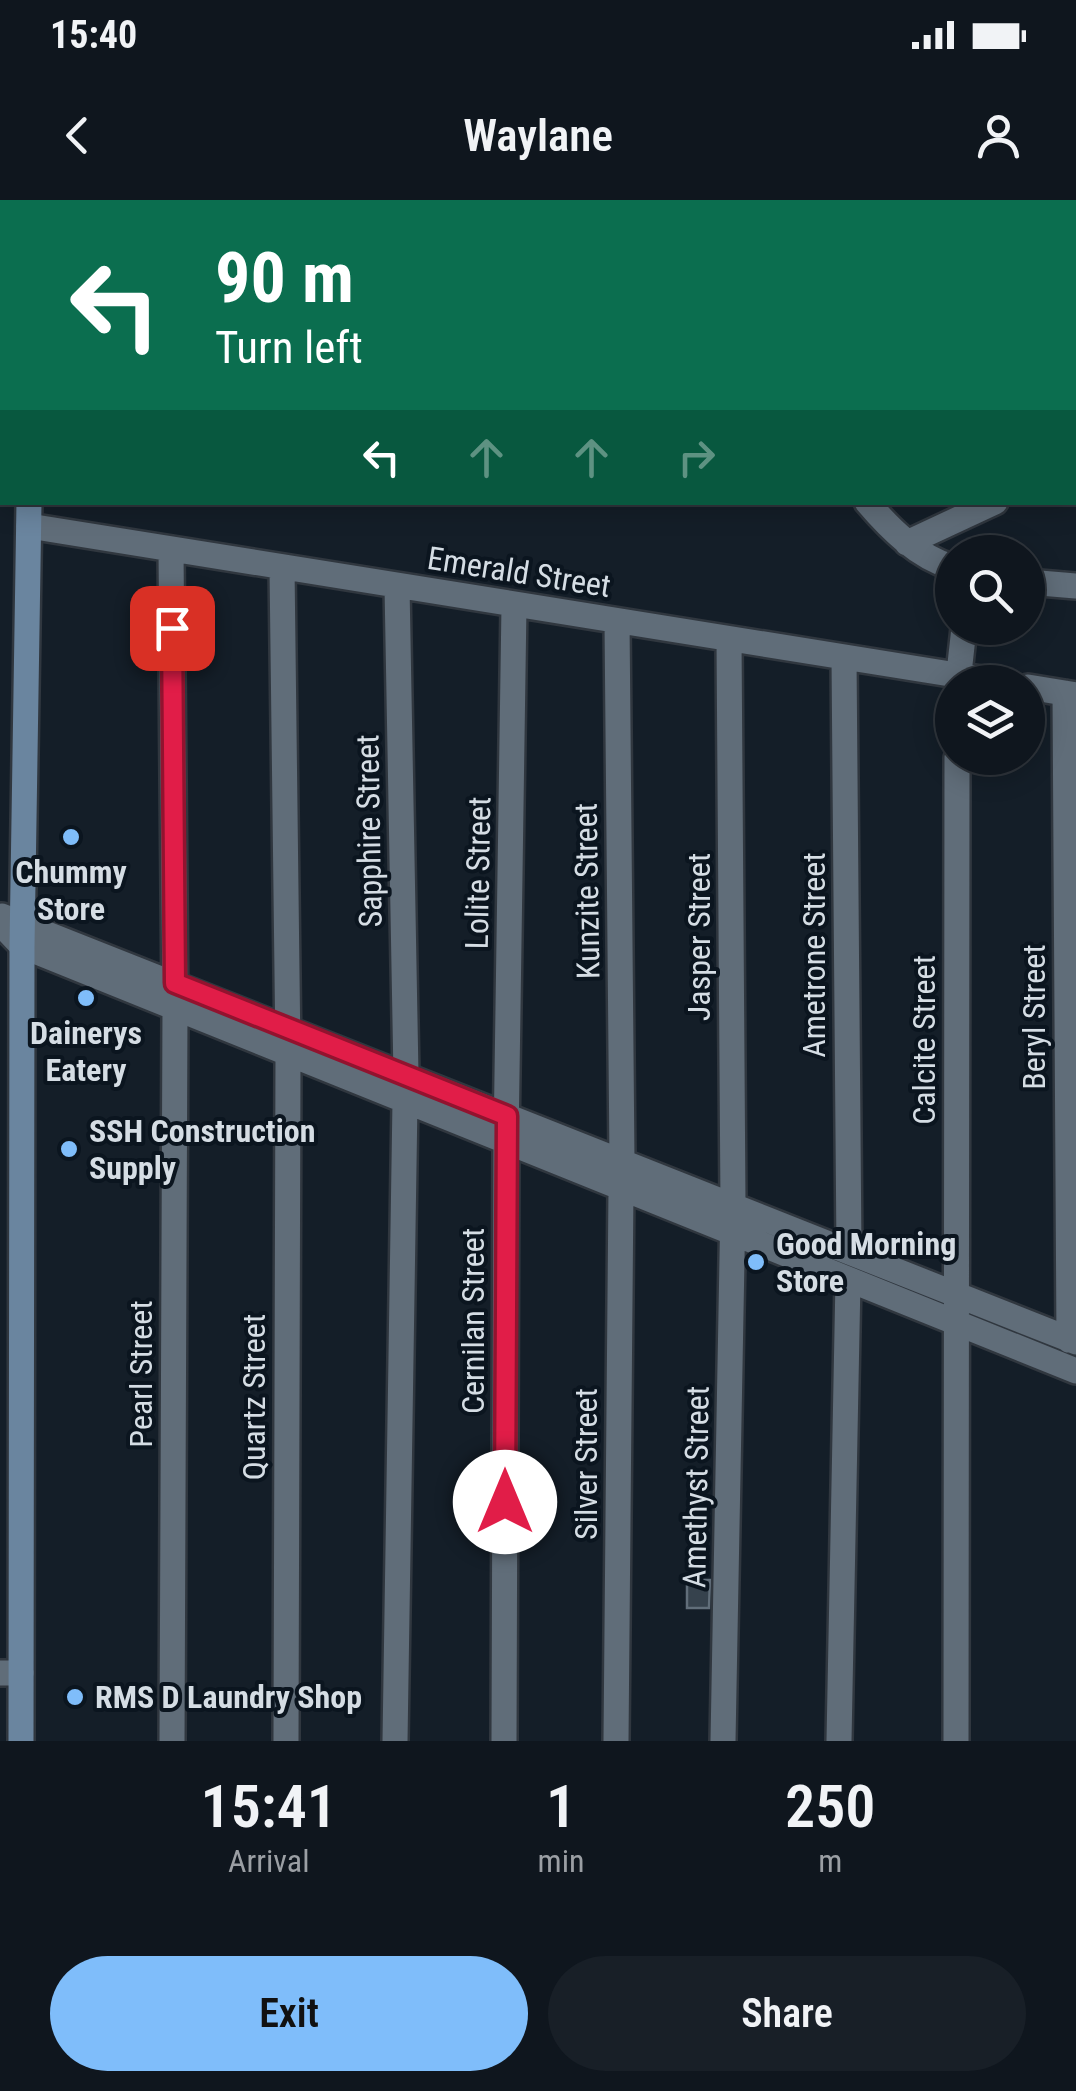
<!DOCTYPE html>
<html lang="en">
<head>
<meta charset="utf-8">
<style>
  :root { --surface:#0f161e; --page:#181f27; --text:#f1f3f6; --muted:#9b9fa4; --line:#2f353c; --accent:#7fbdfa }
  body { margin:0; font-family:"Roboto Condensed",sans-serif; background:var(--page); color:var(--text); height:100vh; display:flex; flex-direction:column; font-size:38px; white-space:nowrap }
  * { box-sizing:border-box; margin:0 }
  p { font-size:32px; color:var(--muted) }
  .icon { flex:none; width:55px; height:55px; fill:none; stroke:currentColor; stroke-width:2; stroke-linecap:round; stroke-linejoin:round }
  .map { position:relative; height:1541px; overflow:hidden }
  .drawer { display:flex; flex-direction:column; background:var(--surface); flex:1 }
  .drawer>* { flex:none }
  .hud { position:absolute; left:0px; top:0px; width:1078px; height:305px; box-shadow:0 5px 25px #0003,0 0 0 2px var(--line); background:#0b6e4f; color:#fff; overflow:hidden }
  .tools { position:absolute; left:935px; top:335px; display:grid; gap:20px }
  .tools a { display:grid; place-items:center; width:110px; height:110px; border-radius:50%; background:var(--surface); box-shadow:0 5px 25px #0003,0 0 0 2px var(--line); font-size:50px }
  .pin { position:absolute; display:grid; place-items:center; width:85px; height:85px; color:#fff; margin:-42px; border-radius:20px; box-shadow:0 5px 15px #0006 }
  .me { position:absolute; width:110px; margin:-55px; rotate:0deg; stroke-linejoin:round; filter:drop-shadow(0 0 8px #0008) }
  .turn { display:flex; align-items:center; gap:35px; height:210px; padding:0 50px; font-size:45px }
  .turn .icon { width:130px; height:130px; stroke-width:2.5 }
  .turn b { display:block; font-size:70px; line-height:85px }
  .lanes { display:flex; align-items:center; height:95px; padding:0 50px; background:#0003; justify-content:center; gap:50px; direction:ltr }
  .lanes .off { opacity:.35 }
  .eta { display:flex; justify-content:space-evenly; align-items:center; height:170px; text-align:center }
  .eta b { font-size:60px; font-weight:600; line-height:70px }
  .primary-button { display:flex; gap:20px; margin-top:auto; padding:20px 50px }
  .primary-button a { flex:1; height:115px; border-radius:60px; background:var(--accent); color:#111; font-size:40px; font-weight:600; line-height:115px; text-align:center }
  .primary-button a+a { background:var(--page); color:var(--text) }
  .status { display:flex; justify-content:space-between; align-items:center; height:70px; padding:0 50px; background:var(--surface); direction:ltr }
  .status svg { height:28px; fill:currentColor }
  header { display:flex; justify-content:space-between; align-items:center; height:130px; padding:0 50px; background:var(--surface); font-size:45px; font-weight:600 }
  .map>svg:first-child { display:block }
  .building { fill:#36424d; stroke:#616e7a; stroke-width:2.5 }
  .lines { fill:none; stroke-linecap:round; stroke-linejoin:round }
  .street-casing { stroke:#30373f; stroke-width:30 }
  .secondary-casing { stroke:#30373f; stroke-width:30 }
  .street { stroke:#606d79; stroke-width:25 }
  .secondary { stroke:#6a859f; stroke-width:25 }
  .route-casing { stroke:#92132f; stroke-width:25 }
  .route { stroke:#e11d48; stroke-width:18 }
  .poi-dot { fill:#7fbdfa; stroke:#0b151f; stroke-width:4 }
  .labels { text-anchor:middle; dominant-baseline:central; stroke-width:8; stroke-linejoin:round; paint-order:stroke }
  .street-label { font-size:32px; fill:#d5dde4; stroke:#0b151f }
  .poi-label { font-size:32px; font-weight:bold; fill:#d5dde4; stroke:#0b151f; text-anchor:start }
</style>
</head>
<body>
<div class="status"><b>15:40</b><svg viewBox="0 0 49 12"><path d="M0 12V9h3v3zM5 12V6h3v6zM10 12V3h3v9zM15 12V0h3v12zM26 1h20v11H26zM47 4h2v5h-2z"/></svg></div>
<header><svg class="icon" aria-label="back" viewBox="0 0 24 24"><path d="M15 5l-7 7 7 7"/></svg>Waylane<svg class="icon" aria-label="person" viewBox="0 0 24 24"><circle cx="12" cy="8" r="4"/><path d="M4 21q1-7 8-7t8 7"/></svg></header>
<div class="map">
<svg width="1076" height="1541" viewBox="0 0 1076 1541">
  <rect width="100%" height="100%" fill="#141e28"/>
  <!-- building -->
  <path class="building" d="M687 1380H710L709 1408H687Z"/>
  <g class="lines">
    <!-- street casing -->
    <g class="street-casing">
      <path id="street" d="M665 0 667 2
        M718 2 721 0
        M898 2 899 0
        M1075 266H1076
        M867 302C890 329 918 357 952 367
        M29 326 1000 482
        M907 343 995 302
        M171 350 175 808 172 1541
        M282 367 288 854 286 1541
        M1028 382 1076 386
        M397 386 406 875
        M617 421 622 961
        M844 458 849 1051
        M958 482 964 428
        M1028 487 1076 495
        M1065 493 1069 1140
        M2 716 1076 1142
        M0 723 22 746 1076 1171
        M0 1473H21
        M395 1541 405 901
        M504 1541 506 942 514 405
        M616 1541 621 988
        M723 1541 733 1005 729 439
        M839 1541 848 1080
        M956 1541 957 558"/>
    </g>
    <!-- secondary casing -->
    <g class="secondary-casing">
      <path id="secondary" d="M29 2V0
        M21 1541 22 746 29 302"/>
    </g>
    <!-- street -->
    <use href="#street" class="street"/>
    <!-- secondary -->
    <use href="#secondary" class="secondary"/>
  </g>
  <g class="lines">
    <!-- route casing -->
    <g class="route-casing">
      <path id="route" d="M172 428 175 783 507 916 505 1302"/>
    </g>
    <!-- route -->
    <use href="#route" class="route"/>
  </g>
  <!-- markers -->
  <g class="poi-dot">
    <circle cx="71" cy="637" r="10"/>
    <circle cx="86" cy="798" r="10"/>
    <circle cx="69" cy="949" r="10"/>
    <circle cx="756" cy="1062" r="10"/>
    <circle cx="75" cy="1497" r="10"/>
  </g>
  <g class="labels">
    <!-- street labels -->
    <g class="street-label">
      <text transform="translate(519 372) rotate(9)">Emerald Street</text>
      <text transform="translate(369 631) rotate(-91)">Sapphire Street</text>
      <text transform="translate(478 673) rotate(-89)">Lolite Street</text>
      <text transform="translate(587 691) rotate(-91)">Kunzite Street</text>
      <text transform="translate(699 737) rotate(-90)">Jasper Street</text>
      <text transform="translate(814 755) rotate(-90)">Ametrone Street</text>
      <text transform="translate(1034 817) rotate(-90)">Beryl Street</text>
      <text transform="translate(924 840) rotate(-90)">Calcite Street</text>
      <text transform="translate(473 1121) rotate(-90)">Cernilan Street</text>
      <text transform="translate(141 1174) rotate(-90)">Pearl Street</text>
      <text transform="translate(254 1197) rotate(-90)">Quartz Street</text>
      <text transform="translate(586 1264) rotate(-90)">Silver Street</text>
      <text transform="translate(696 1287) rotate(-89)">Amethyst Street</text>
    </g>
    <!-- poi labels -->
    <g class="poi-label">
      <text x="71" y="672" text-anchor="middle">Chummy<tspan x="71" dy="37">Store</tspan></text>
      <text x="86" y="833" text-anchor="middle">Dainerys<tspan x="86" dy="37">Eatery</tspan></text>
      <text x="89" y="931">SSH Construction<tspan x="89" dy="37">Supply</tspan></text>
      <text x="776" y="1044">Good Morning<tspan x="776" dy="37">Store</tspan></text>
      <text x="95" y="1497">RMS D Laundry Shop</text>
    </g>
  </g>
</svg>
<div class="tools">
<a><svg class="icon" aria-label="search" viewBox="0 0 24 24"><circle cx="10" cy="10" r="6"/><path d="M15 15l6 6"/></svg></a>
<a><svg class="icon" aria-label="layers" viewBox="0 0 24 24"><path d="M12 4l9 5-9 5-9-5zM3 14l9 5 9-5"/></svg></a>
</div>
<div class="pin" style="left:172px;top:428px;background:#d93025"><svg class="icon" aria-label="arrive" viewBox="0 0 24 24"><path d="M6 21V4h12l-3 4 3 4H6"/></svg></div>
<svg class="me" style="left:505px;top:1302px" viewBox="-20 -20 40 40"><circle r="19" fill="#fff"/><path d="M0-13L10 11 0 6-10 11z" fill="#e11d48"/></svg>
<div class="hud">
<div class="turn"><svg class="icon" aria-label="left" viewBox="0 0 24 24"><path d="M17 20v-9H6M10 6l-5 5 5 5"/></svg><div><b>90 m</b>Turn left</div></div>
<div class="lanes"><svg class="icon" aria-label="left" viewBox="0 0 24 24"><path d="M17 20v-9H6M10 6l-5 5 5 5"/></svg><svg class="icon off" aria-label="ahead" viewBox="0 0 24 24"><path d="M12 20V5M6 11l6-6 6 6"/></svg><svg class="icon off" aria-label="ahead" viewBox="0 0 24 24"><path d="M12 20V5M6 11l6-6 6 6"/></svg><svg class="icon off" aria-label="right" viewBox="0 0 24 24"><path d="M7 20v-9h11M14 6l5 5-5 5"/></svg></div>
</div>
</div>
<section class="drawer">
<div class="eta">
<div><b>15:41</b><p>Arrival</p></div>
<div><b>1</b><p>min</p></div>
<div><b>250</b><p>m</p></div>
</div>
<div class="primary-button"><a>Exit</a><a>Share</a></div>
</section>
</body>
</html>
